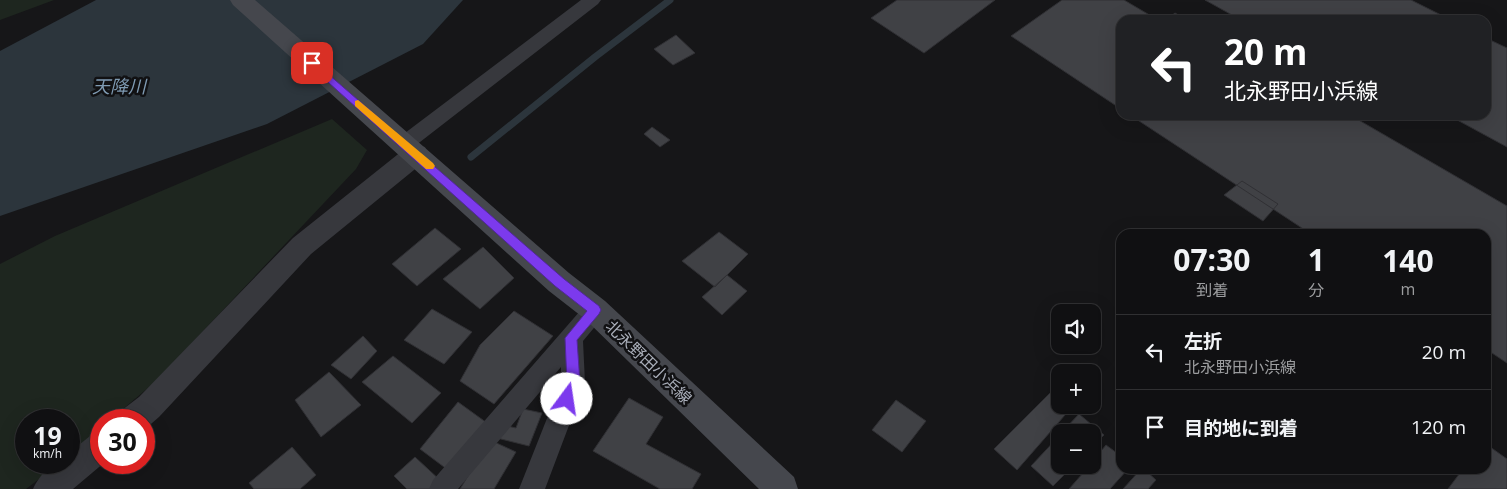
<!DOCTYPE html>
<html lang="ja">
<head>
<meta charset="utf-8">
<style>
  :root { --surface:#101012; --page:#1e1e20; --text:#f1f3f6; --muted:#9c9d9f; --line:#303032 }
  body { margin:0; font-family:"Open Sans","Noto Sans JP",sans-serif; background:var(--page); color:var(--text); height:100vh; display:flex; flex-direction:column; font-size:19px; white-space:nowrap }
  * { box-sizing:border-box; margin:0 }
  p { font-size:16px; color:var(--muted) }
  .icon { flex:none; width:28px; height:28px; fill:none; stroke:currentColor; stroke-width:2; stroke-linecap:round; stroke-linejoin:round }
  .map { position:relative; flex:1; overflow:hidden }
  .sheet { position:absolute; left:1116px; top:229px; width:375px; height:245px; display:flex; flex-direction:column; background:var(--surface); border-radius:15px; box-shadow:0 5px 20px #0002,0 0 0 1px var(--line) }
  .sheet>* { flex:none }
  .hud { position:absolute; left:1116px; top:15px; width:375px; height:105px; border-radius:15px; box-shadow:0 5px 20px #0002,0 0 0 1px var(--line); background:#202124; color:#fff; overflow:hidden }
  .fabs { position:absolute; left:1051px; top:304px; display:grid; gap:10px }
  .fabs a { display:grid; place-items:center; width:50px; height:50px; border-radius:10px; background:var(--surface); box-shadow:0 5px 20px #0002,0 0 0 1px var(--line); font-size:25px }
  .speed { position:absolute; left:15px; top:409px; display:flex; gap:10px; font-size:25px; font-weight:700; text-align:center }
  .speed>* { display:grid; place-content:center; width:65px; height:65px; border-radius:50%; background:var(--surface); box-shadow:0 5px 20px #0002,0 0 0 1px var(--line); line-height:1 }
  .speed small { font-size:12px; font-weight:400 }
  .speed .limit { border:8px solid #d22; background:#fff; color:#111 }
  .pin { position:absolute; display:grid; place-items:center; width:42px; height:42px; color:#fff; margin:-21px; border-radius:10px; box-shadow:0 2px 8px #0006 }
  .me { position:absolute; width:55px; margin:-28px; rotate:14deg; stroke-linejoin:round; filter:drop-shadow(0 0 4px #0008) }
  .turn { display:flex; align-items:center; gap:18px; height:105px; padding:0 25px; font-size:22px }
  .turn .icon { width:65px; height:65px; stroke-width:2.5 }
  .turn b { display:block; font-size:35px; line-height:42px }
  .eta { display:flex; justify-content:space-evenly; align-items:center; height:85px; text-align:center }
  .eta b { font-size:30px; font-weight:700; line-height:35px }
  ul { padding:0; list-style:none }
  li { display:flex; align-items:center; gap:15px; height:75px; padding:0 25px; border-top:1px solid var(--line) }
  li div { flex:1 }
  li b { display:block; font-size:19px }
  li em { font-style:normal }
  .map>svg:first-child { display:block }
  .green { fill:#1e261f }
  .water { fill:#2c353c }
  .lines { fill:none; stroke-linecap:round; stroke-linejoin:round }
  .stream { stroke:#2c353c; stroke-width:7 }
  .building { fill:#404145; stroke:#303034 }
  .minor { fill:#37383d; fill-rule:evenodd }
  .tertiary { fill:#37383d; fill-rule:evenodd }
  .secondary { fill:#45474d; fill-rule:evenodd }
  .route { fill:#7c3aed; stroke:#51269a }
  .slow { fill:#f59e0b }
  .labels { text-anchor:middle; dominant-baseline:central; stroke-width:5; stroke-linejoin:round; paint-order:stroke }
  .street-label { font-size:16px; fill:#a8adb8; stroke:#111113 }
  .water-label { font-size:18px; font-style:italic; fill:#7f9bb3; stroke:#111113 }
</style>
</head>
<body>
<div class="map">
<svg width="1507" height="489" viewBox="0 0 1507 489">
  <rect width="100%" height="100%" fill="#161618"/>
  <!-- green -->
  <path class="green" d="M0 0H54L0 20Z
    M332 119 367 150 356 169 155 382 110 420H101V427L69 455V420H26V462L60 463 26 489H0V264L55 236Z"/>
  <!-- water -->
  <path class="water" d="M96 0H463L423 44 267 124 0 216V51Z"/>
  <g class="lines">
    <!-- stream -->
    <path class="stream" d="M471 157 595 57 670 0"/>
  </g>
  <!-- building -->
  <path class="building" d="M897 0H995L924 53 871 18Z
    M1062 0H1124L1158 20H1121V109L1011 36Z
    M1205 0H1411L1451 20H1241Z
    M1175 13 1187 20H1166Z
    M676 35 695 53 673 65 654 49Z
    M1486 38 1507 48V147L1448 115H1486Z
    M1130 115H1350L1507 206V363L1486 349V234H1311Z
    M652 127 670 140 660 147 644 134Z
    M1242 181 1278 204 1263 221 1224 195Z
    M435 228 461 249 417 286 392 264Z
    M719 232 748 254 715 287 682 261Z
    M483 247 514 278 480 309 443 279Z
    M727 275 747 291 722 315 702 297Z
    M432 309 472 332 444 364 404 340Z
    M514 311 553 336 494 404 460 381 480 345Z
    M363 336 377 351 351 379 331 365Z
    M393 356 441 393 412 423 362 382Z
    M329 372 361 405 321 437 295 400Z
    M1053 390 1060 397V405H1070L1072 407 1017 470 994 449Z
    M629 398 663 417 646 444 701 474 692 489H660L593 451Z
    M896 400 926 421 902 452 872 430Z
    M458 402 487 423 448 470 420 449Z
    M523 409 542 413 529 446 497 438 503 425 516 428Z
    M1079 414 1104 435 1092 446V432H1062Z
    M1060 435V465H1074L1053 486 1031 466Z
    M490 440 516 452 494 489H460Z
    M1486 444 1507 459V489H1448L1463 469H1486Z
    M1106 445 1121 456V469H1128L1110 489H1069L1090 465H1092V462Z
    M292 447 316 475 300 489H254L249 483Z
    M415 457 442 482 436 489H407L394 476Z
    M1141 469H1144L1156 480 1148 489H1123Z"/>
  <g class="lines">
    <!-- minor -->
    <path class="minor" d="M581 0H601L598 4 411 149 404 151 397 149 394 144 397 139Z
      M595 300 603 303 606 310 603 317 583 341 585 383 545 489H519L561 383V367L458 489H429L433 480 587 303Z"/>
    <!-- tertiary -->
    <path class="tertiary" d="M416 145 425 147 428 154 425 161 311 254 159 417 144 430V420H118L122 410 139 397 293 238 407 147Z
      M101 431V462H105L73 489H33C40 474 52 462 69 462V453L90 436Z"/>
    <!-- secondary -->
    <path class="secondary" d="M230 0H255L569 273 605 301 794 477 798 489H759L585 319 549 291 233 5Z"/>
  </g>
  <!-- route -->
  <path class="route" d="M312 60 564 279 599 306 601 310 599 314 577 340 580 383 571 403 567 405 562 403 560 399 567 383 565 338 587 311 555 286 309 65 308 63Z"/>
  <!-- slow -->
  <path class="slow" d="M358 100 433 163 435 166 433 169H426L355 106V101Z"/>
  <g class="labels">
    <!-- street labels -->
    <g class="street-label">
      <text transform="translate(649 362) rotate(44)">北永野田小浜線</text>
    </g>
    <!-- water labels -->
    <g class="water-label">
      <text x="119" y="86">天降川</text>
    </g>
  </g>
</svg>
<div class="fabs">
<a><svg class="icon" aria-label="sound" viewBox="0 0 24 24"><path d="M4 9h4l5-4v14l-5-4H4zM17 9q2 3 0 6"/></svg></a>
<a>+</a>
<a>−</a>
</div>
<div class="speed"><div>19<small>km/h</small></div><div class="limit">30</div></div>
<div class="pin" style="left:312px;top:63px;background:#d93025"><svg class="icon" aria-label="arrive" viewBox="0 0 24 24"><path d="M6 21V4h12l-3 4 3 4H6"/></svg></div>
<svg class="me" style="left:567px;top:399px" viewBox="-20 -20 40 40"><circle r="19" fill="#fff"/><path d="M0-13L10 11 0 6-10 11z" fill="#7c3aed"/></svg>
<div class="hud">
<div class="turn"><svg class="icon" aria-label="left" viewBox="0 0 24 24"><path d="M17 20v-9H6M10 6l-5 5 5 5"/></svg><div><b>20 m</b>北永野田小浜線</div></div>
</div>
<section class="sheet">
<div class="eta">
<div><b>07:30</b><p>到着</p></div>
<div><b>1</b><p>分</p></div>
<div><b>140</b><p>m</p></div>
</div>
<ul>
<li><svg class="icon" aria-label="left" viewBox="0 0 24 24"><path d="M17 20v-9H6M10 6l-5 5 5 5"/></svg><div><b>左折</b><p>北永野田小浜線</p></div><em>20 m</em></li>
<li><svg class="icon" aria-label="arrive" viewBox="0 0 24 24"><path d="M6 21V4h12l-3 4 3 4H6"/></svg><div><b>目的地に到着</b></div><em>120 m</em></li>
</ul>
</section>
</div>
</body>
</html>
